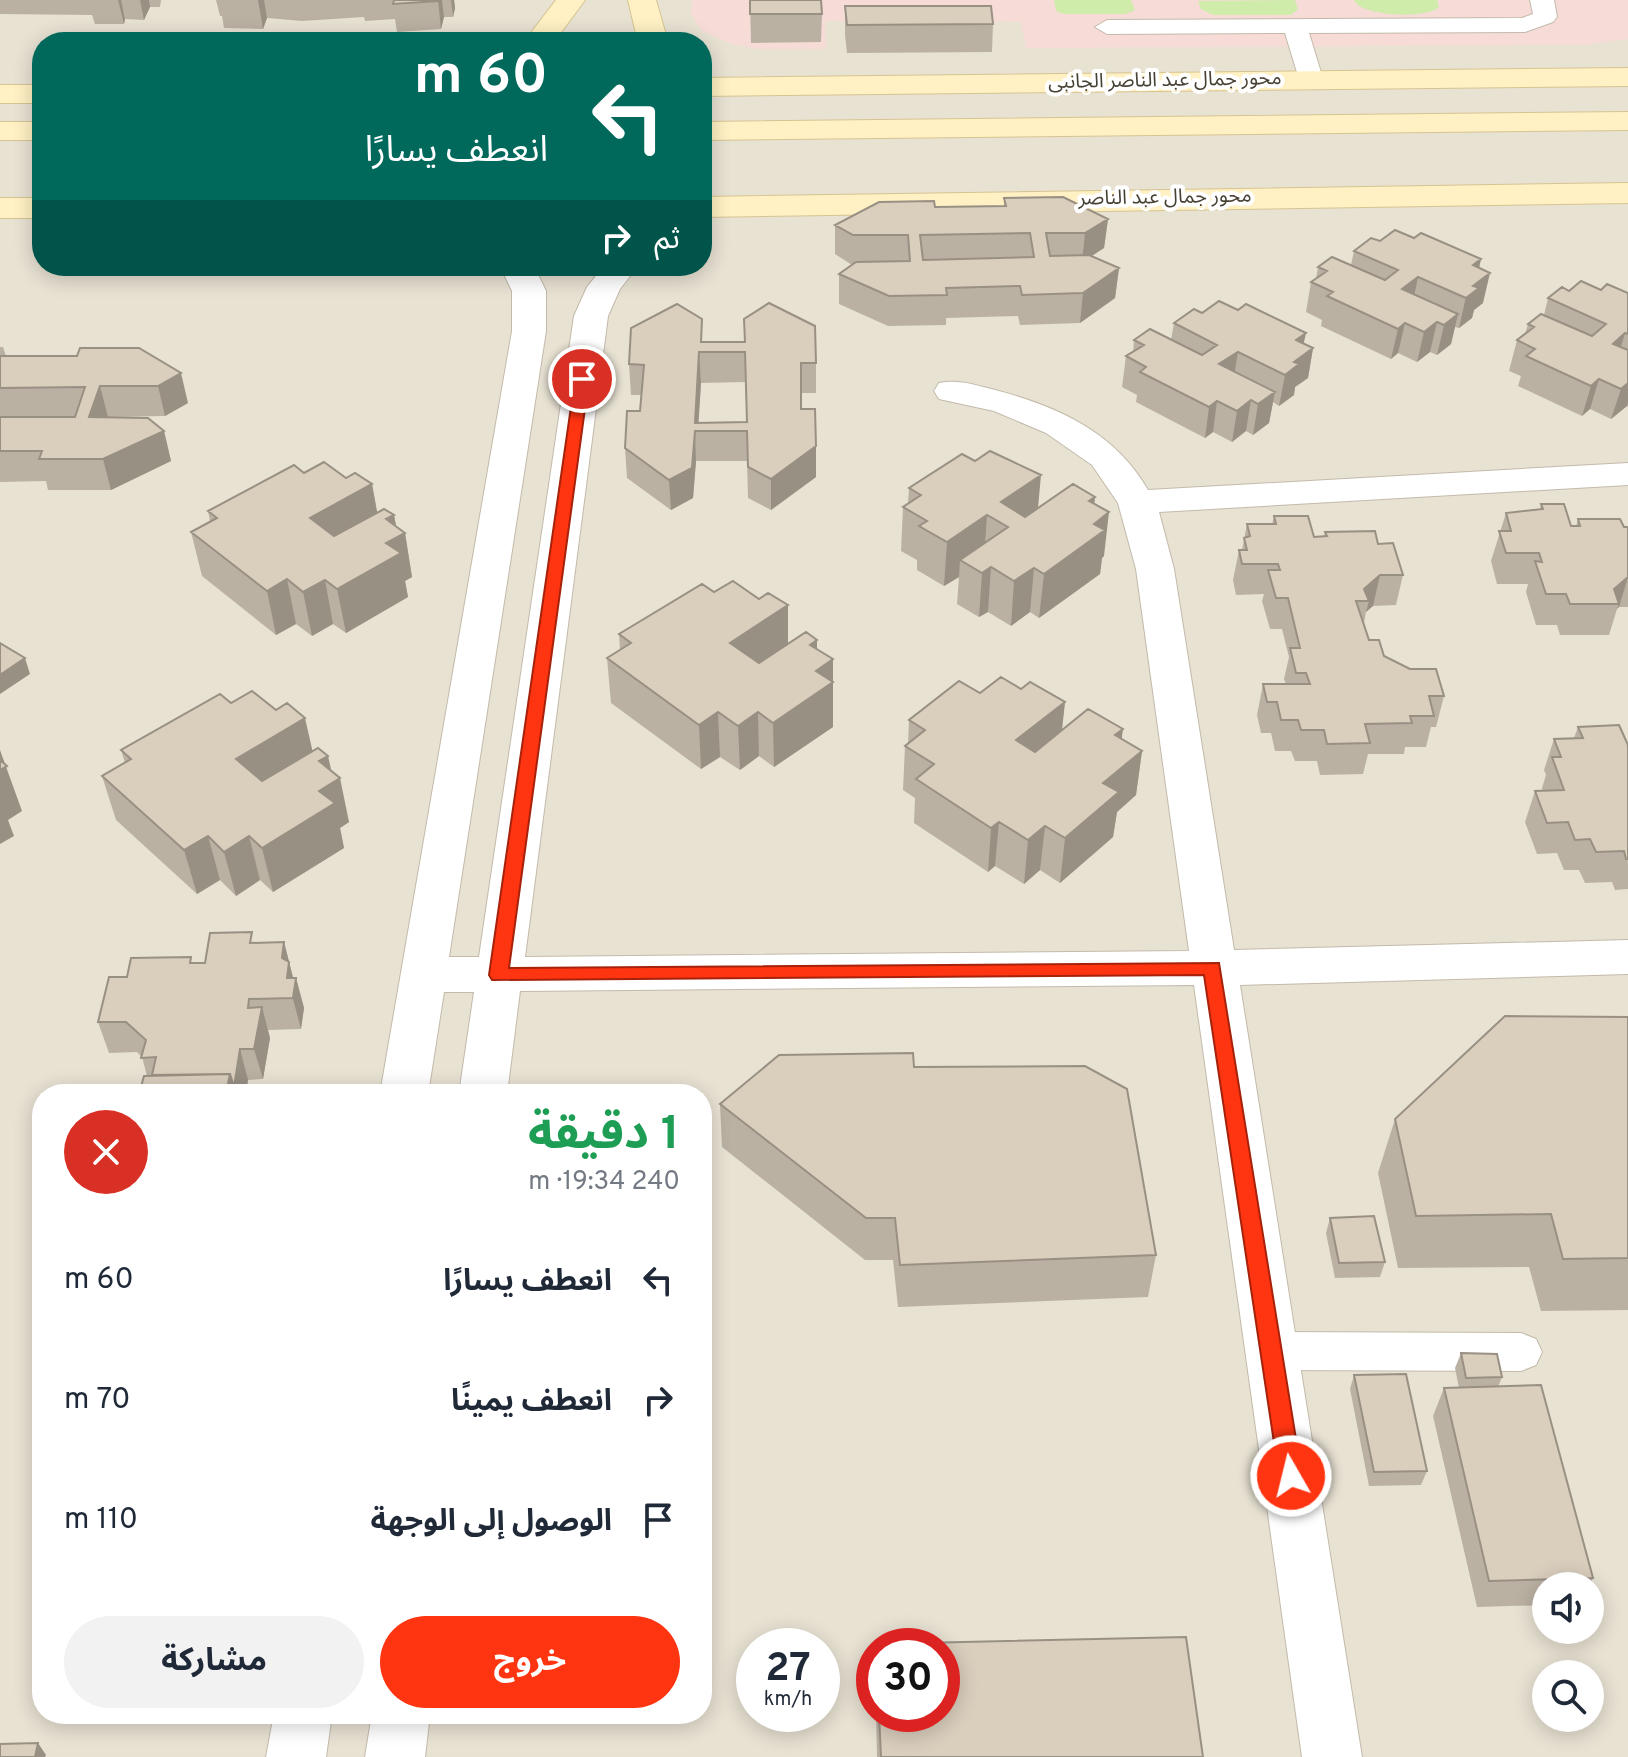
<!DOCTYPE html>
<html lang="ar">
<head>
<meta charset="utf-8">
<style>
  :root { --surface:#fff; --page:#f2f2f3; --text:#1f2937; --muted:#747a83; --accent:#ff3411 }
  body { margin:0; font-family:Overpass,"Noto Sans Arabic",sans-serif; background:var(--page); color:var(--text); direction:rtl; height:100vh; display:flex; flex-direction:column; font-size:30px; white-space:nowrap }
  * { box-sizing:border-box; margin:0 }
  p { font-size:26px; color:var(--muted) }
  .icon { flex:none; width:44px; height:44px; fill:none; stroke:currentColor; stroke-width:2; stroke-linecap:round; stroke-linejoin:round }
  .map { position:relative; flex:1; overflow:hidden; direction:ltr }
  .sheet { position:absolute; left:32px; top:1084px; width:680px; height:640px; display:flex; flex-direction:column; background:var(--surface); border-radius:32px; box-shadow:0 4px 20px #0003; direction:rtl }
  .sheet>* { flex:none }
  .hud { position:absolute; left:32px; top:32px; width:680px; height:244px; border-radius:32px; box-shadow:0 4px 20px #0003; direction:rtl; background:#00695c; color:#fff; overflow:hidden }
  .fabs { position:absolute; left:1532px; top:1572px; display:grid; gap:16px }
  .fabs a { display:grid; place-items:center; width:72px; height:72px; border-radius:50%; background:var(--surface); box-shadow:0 4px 20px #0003; font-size:40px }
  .speed { position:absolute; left:736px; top:1628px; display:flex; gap:16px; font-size:40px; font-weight:700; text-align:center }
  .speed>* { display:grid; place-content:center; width:104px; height:104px; border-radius:50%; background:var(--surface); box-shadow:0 4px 20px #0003; line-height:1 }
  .speed small { font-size:20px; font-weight:400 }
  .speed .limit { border:12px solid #d22; background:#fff; color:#111 }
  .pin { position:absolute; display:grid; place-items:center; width:68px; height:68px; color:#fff; margin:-34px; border:4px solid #fff; border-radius:50%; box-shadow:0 2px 8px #0007 }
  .me { position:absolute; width:88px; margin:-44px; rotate:352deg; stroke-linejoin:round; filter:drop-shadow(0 0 6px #0008) }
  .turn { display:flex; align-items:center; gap:28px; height:168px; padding:0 32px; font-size:36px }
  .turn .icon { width:104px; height:104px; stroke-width:2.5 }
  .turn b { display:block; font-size:56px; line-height:68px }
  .then { display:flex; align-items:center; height:76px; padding:0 32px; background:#0003; gap:16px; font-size:30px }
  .round { display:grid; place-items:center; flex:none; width:84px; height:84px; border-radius:42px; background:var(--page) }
  .summary { display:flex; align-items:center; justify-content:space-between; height:136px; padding:0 32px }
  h1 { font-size:48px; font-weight:700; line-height:60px; color:#1e9e55 }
  .action { display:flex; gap:16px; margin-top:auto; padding:16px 32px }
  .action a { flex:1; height:92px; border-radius:48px; background:var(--accent); color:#fff; font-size:32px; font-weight:700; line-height:92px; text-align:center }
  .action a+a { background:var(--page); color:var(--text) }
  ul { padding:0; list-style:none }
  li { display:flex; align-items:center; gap:24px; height:120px; padding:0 32px }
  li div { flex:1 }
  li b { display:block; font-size:30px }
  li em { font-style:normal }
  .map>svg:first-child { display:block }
  .residential { fill:#e8e2d3; fill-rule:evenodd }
  .medical { fill:#f6dbd7 }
  .green { fill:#cfecaa }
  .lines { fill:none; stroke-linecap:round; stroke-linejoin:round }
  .lane-casing { stroke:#c3baaa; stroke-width:2 }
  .street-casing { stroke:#c3baaa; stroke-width:2 }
  .secondary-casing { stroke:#d7c491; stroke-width:2 }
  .lane { fill:#fff; fill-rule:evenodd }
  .street { fill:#fff; fill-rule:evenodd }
  .secondary { fill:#fff1c4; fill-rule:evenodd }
  .wall { fill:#bbb1a3; fill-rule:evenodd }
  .shaded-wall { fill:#999084 }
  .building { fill:#dacebd; stroke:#999084; stroke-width:2; fill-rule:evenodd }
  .route { fill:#ff3411; stroke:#a6220b; stroke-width:2 }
  .labels { text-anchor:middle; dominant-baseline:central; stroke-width:8; stroke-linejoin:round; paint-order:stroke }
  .far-street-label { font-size:20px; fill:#474034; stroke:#fff }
</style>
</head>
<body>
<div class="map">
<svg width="1628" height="1757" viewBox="0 0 1628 1757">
  <rect width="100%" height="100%" fill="#f4efe5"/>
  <!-- residential -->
  <path class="residential" d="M0 0H1628V1757H0ZM42 42H702V266H42ZM42 1094H702V1714H42ZM1546 1586H1590V1630H1546ZM754 1646H822V1714H754ZM874 1646H942V1714H874ZM1546 1674H1590V1718H1546Z"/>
  <!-- medical -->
  <path class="medical" d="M692 0H1628V39L1585 45 1026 48 1021 22 825 21 826 49H759L733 45 702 31 691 14Z"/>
  <!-- green -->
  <path class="green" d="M1054 0H1131L1135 10 1125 14H1064L1056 11Z
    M1295 0 1298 9 1291 15H1213L1201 9 1198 1Z
    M1354 0H1437L1439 7C1428 19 1361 17 1354 0Z"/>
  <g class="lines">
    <!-- lane casing -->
    <g class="lane-casing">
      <path id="lane" d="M1530 0H1554L1557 17 1553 22 1525 32 1309 33 1323 79 1311 86 1299 79 1285 33 1107 34 1095 27 1107 20 1522 18 1533 14Z
        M1272 1332 1521 1333 1536 1339 1542 1352 1536 1365 1521 1371 1272 1370 1257 1364 1251 1351 1257 1338Z"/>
    </g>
    <!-- street casing -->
    <g class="street-casing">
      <path id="street" d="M500 266H534L546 291V331L449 957H479L574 316 587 287 604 266H638L620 289 608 316 525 957 1189 951 1136 569 1118 503 1092 465 1046 433 994 411 939 399 934 391 939 383C958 379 976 385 995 390 1057 406 1115 432 1148 490L1628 463V485L1159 512 1174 569 1234 950 1628 940V974L1240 985 1362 1757H1302L1194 985 520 991 507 1094H459L474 992H444L428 1094H380L512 331V291Z
        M274 1714H332L326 1757H266Z
        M372 1714H430L425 1757H365Z"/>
    </g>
    <!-- secondary casing -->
    <g class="secondary-casing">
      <path id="secondary" d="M556 0H585L554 42H524Z
        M628 0H656L668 42H638Z
        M1628 68V86L702 96V78Z
        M0 85H42V103H0Z
        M1628 112V130L702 140V122Z
        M0 122H42V140H0Z
        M1628 183V203L702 217V197Z
        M0 198H42V218H0Z"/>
    </g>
    <!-- lane -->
    <use href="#lane" class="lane"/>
    <!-- street -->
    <use href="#street" class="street"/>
    <!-- secondary -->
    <use href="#secondary" class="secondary"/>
  </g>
  <!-- wall -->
  <path class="wall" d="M0 0H161L160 7H150L144 20 125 19 124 24H95L92 15 0 14Z
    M216 0H454L455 8 453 17H444L441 29 397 32 395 19 365 21 364 17 302 21 267 18 263 29 224 28 222 16H220Z
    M750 0 822 14 821 42 751 43Z
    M845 6 993 24 992 52 847 53 845 35Z
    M1004 198 1108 219 1104 248 1092 256 1119 268 1115 298 1080 323 1020 325 1018 316 946 318V325L888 326 839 304V274L852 265 835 254V225L935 207 1004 206Z
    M1414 238 1481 259 1479 268 1483 303 1474 310 1472 318 1459 328 1455 327 1451 344 1437 355 1430 352 1417 362 1398 353 1391 359 1321 326 1322 320 1306 312 1311 282 1316 279 1318 267 1351 265 1354 251 1380 241Z
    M1601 290 1628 293V407L1627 406 1611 419 1590 409 1582 416 1518 386 1521 376 1509 371 1517 340 1525 334 1528 324 1544 315 1548 298 1569 291Z
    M1202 313 1304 343 1313 348 1308 378 1295 387 1294 395 1279 406 1273 402 1269 423 1253 435 1246 431 1232 442 1213 432 1205 438 1136 402 1137 395 1122 387 1126 356 1133 352 1134 340H1171L1174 323Z
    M703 342 816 363V393H801V409L816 477 771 510 748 498 747 461H696L693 498 671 510 627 478 625 448 640 411 641 395H631L629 364ZM745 382 747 422 698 423 701 383Z
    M0 347H3L6 356H77L139 348 188 403 165 416 108 417 164 431 171 461 111 490H48L46 481 0 482Z
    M304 473 346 478 372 484 377 512 394 515 396 526 405 533 412 577 405 581 408 597 346 633 333 624 312 636 296 624 276 635 202 576 191 532 210 521 208 511Z
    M909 488 1038 508 1095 497 1094 504 1104 556 1102 558 1100 574 1039 618 1030 612 1011 626 988 612 979 617 957 604 959 577 944 586 917 570V560L901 551 903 507 908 503Z
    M1541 504 1571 526H1576L1578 519 1628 527V607H1619L1617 609 1609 635H1560L1557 625H1536L1526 592 1528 584H1497L1491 561 1506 513 1540 509Z
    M1274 516 1314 537H1324L1325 532 1378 544 1403 575 1396 605 1373 606 1366 612 1364 623 1369 640 1384 656 1444 696 1436 727H1431L1426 747H1405L1404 754H1368L1363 774 1320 775 1317 761H1295L1291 751H1275L1271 733H1261L1257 715 1263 684H1286L1284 679 1289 657 1282 629H1270L1262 601 1264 594 1236 595 1233 580 1239 550H1242L1247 524H1272Z
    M619 634 788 644 817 649 833 659V727L774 767 759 756 740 770 720 757 701 769 611 703 607 658 620 650Z
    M1021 689 1065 702 1062 730 1121 738 1142 751 1136 795 1117 812 1113 837 1060 883 1040 870 1024 884 995 866 988 872 914 823 915 798 903 790 905 746 908 744 909 720 980 693Z
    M231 703 313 751 332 771 349 822 340 828 344 848 273 892 260 880 236 896 220 880 197 894 116 820 102 776 125 763 121 750Z
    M1578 727 1628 745V889L1615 890 1612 882 1585 883 1579 870H1564L1557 853 1537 854 1525 822 1535 791H1543L1542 788 1546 775 1544 770 1554 739 1574 738Z
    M284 942 293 978H296L304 1008 301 1029 268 1030 270 1038 263 1079 248 1080 246 1094H139L147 1076 142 1057 137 1052 109 1053 98 1022 193 963H205L255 943Z
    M1628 1017V1310L1541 1311 1529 1267 1398 1268 1378 1173 1395 1119Z
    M914 1067 1156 1255 1148 1297 898 1307 893 1260H865L722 1147 720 1104Z
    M1330 1218 1385 1262 1380 1277 1335 1278 1326 1233Z
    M1461 1353 1502 1377 1498 1387 1593 1578 1589 1586H1546V1605L1477 1607 1433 1416 1444 1388H1459L1455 1368Z
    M1354 1375 1427 1471 1421 1485 1369 1486 1350 1389Z
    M876 1714H942L1203 1757H877Z"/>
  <!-- shaded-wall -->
  <path class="shaded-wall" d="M118 0H121L125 19 124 24Z
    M140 0H149L150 7 144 20Z
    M258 0H264L267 18 263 29Z
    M438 0H442L444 17 441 29Z
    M451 0H454L455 8 453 17Z
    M1108 219 1104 248 1082 262 1085 233Z
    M1481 259 1475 285 1490 273 1483 303 1474 310 1472 318 1459 328 1473 265Z
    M1119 268 1115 298 1080 323 1083 293Z
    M1418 277 1412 307 1402 289Z
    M1458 314 1451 344 1437 355 1444 325Z
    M1437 322 1430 352 1417 362 1424 332Z
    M1405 323 1398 353 1391 359 1398 329Z
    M1306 333 1301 356 1313 348 1308 378 1295 387 1294 395 1279 406 1285 375 1296 340Z
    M1625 333 1616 363 1613 344Z
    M699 352 701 383 698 431 695 423Z
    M1238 352 1233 382 1219 364Z
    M181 373 188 403 165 416 158 386Z
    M1599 379 1590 409 1582 416 1591 386Z
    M1628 383V402L1627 406 1611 419 1621 389Z
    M100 386 108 417H89Z
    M1275 392 1269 423 1253 435 1258 404Z
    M1251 400 1246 431 1232 442 1237 411Z
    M1217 401 1213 432 1205 438 1209 407Z
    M164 431 171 461 111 490 103 459Z
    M695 431 696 461 693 498 671 510 669 480Z
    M816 446V477L771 510V479Z
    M1041 475 1037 519 1008 527 1001 502Z
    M372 484 380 528 319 562 310 518Z
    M1095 497 1090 541 1094 524 1109 512 1104 556 1102 558 1100 574 1039 618 1044 574 1089 501Z
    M394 515 398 537 405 533 412 577 405 581 408 597 346 633 337 589 386 543V519Z
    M987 515 984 559 960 560 959 577 944 586 947 542Z
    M991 567 988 612 979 617 982 573Z
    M1034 568 1030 612 1011 626 1014 581Z
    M1380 575 1373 606 1366 612 1369 601 1364 589Z
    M1628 577 1619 607 1617 609 1619 604 1614 589Z
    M287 579 296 624 276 635 267 591Z
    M325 580 333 624 312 636 303 592Z
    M788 605V650L732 687 730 643Z
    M817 640V670L833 659V727L774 767 773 723 810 645Z
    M25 658 30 674 0 694V675Z
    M1065 702 1060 746 1012 785 1016 740Z
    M718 712 720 757 701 769 699 725Z
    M758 712 759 756 740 770 738 726Z
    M305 718 315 762 247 804 236 759Z
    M1123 729 1117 772 1142 751 1136 795 1117 812 1113 837 1060 883 1065 838 1103 783 1115 735Z
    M0 750 22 811 8 820 14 836 0 844Z
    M328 756 334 782 340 778 349 822 340 828 344 848 273 892 262 848 319 791V761Z
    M999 822 995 866 988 872 991 828Z
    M1045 826 1040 870 1024 884 1028 840Z
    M208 836 220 880 197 894 184 850Z
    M249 836 260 880 236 896 224 852Z
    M284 942 295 985 296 978 304 1008 301 1029 282 958Z
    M262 1007 270 1038 263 1079 254 1049Z
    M240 1049 248 1080 246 1094H226L230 1074Z
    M38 1743 46 1755 45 1757H35Z"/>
  <!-- building -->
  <path class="building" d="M394 0H438V1L393 4Z
    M750 0H821L822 14H750Z
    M845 6H991L993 24 847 25Z
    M1063 197 1108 219 1085 233H1046L1050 256 1089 255 1119 268 1083 293 1022 295 1020 286 946 288 947 295 889 296 839 274 856 262 910 261 908 235H853L835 225 879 202 934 201 935 207 1006 206 1004 198ZM1030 233 1034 257 923 260 920 235Z
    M1395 230 1414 238 1421 233 1481 259 1473 265 1490 273 1473 286 1479 288 1466 298 1418 277 1402 289 1458 314 1444 325 1437 322 1424 332 1405 323 1398 329 1327 296 1333 292 1311 282 1327 271 1318 267 1332 257 1385 280 1398 270 1354 251 1371 238 1380 241Z
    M1581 281 1601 290 1607 284 1628 293V334L1625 333 1613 344 1628 350V383L1621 389 1599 379 1591 386 1526 356 1535 349 1517 340 1534 327 1528 324 1541 314 1592 336 1606 324 1548 298 1562 287 1569 291Z
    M1219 301 1238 310 1246 304 1306 333 1296 340 1313 348 1294 362 1299 364 1285 375 1238 352 1219 364 1275 392 1258 404 1251 400 1237 411 1217 401 1209 407 1140 372 1146 367 1126 356 1144 345 1134 340 1150 329 1202 355 1217 345 1174 323 1194 309 1202 313Z
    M769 303 815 326 816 363H801V409H815L816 446 771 479 748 467 747 431H695L692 468 669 480 625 448 627 411H640L644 365 629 364 631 328 677 304 702 319 701 342H745L744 319ZM699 352H745L747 422 695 423Z
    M80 348H139L181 373 158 386H100L89 417 148 418 164 431 103 459H39L42 451H0V417H75L85 387 0 388V356H77Z
    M990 451 1041 475 1001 502 1025 517 1073 484 1095 497 1089 501 1109 512 1094 524 1105 530 1044 574 1034 568 1014 581 991 567 982 573 960 560 1008 527 987 515 947 542 919 526 927 521 903 507 921 495 909 488 962 454 975 461Z
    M324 462 346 478 355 473 372 484 310 518 334 536 384 509 394 515 386 519 405 533 386 543 401 553 337 589 325 580 303 592 287 579 267 591 191 532 217 518 208 511 294 465 304 473Z
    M1541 504H1564L1571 526H1580L1578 519H1620L1624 527H1628V577L1614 589 1619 604H1570L1566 594H1546L1535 561 1542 562 1539 553H1506L1499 531H1511L1506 513 1543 509Z
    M1274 516H1308L1314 537 1327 536 1325 532 1375 531 1378 544 1393 543 1403 575H1380L1364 589 1369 601H1356L1369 640H1379L1384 656 1410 669H1436L1444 696H1429L1434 716H1410L1412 723 1365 724 1370 743 1327 744 1324 730H1301L1298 720H1281L1277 702H1267L1263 684H1310L1306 673H1296L1290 648H1300L1288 598H1276L1268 570H1280L1278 564H1242L1239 550H1247L1244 538 1250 536 1247 524H1276Z
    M733 581 759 599 768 593 788 605 730 643 759 663 806 632 817 640 810 645 833 659 816 671 833 682 773 723 758 712 738 726 718 712 699 725 607 658 631 643 619 634 702 584 714 592Z
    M0 643 25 658 0 675Z
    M1001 677 1021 689 1030 682 1065 702 1016 740 1035 752 1088 709 1123 729 1115 735 1142 751 1103 783 1119 792 1065 838 1045 826 1028 840 999 822 991 828 916 779 934 764 905 746 925 730 909 720 959 681 980 693Z
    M252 691 276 710 287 703 305 718 236 759 262 781 318 748 328 756 319 761 340 778 319 791 335 803 262 848 249 836 224 852 208 836 184 850 102 776 131 759 121 750 220 694 231 703Z
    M1619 725 1628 745V859H1626L1624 851 1596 852 1590 839 1575 840 1568 822 1547 823 1535 791 1564 790 1552 757H1561L1554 739 1583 738 1578 727Z
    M0 760 7 766 0 770Z
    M252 932 250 943 284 942 282 958 289 962 287 978H296L293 998 249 999 248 1008 262 1007 254 1049H240L234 1087 230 1074 152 1075 156 1057 141 1058 146 1040 126 1022H98L109 977H127L131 958 191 957 190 963H205L210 933Z
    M1505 1016 1628 1017V1258L1563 1259 1551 1214 1416 1216 1395 1119Z
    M913 1053 914 1067 1085 1066 1127 1089 1156 1255 900 1265 895 1218H866L720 1104 779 1055Z
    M230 1074 226 1094H139L144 1076Z
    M1374 1216 1385 1262 1339 1263 1330 1218Z
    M1461 1353 1497 1354 1502 1377 1466 1378Z
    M1406 1374 1427 1471 1374 1472 1354 1375Z
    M1541 1385 1593 1578 1489 1581 1444 1388Z
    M1186 1637 1203 1757H881L879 1714H942V1646H876V1644Z
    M38 1743 35 1757H0V1744Z"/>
  <!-- route -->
  <path class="route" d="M582 374 589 379 509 968 1219 963 1302 1476 1299 1483 1291 1486 1283 1483 1279 1476 1204 975 492 980 489 975 575 379Z"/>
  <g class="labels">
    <!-- far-street labels -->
    <g class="far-street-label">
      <text transform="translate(1165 81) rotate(-1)">محور جمال عبد الناصر الجانبى</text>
      <text transform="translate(1165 198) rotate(-1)">محور جمال عبد الناصر</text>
    </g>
  </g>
</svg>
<div class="fabs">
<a><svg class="icon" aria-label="sound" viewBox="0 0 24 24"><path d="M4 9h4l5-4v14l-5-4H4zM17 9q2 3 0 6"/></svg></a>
<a><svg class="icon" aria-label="search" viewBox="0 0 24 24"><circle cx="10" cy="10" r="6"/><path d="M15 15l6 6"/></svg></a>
</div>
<div class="speed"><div>27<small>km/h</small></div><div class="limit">30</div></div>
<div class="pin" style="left:582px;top:379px;background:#d93025"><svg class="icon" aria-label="arrive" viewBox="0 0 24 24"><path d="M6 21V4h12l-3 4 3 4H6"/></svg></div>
<svg class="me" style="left:1291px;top:1476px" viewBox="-20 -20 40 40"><circle r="17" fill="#ff3411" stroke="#fff" stroke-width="3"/><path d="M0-11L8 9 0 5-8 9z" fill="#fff"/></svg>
<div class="hud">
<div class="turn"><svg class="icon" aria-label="left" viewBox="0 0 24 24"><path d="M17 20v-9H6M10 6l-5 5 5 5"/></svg><div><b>60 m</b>انعطف يسارًا</div></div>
<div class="then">ثم<svg class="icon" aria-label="right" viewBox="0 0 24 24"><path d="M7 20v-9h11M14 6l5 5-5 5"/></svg></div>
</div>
<section class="sheet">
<div class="summary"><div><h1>1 دقيقة</h1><p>240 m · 19:34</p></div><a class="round" style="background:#d93025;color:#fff"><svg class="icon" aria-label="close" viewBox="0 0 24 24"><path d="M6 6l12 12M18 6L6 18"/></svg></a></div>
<ul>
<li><svg class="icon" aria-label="left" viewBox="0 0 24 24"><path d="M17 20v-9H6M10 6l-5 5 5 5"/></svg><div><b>انعطف يسارًا</b></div><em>60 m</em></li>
<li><svg class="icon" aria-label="right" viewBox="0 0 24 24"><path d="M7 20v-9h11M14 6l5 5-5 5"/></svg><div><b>انعطف يمينًا</b></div><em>70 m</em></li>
<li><svg class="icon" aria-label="arrive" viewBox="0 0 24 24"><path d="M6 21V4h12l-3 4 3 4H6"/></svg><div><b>الوصول إلى الوجهة</b></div><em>110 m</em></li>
</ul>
<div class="action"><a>خروج</a><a>مشاركة</a></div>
</section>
</div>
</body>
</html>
